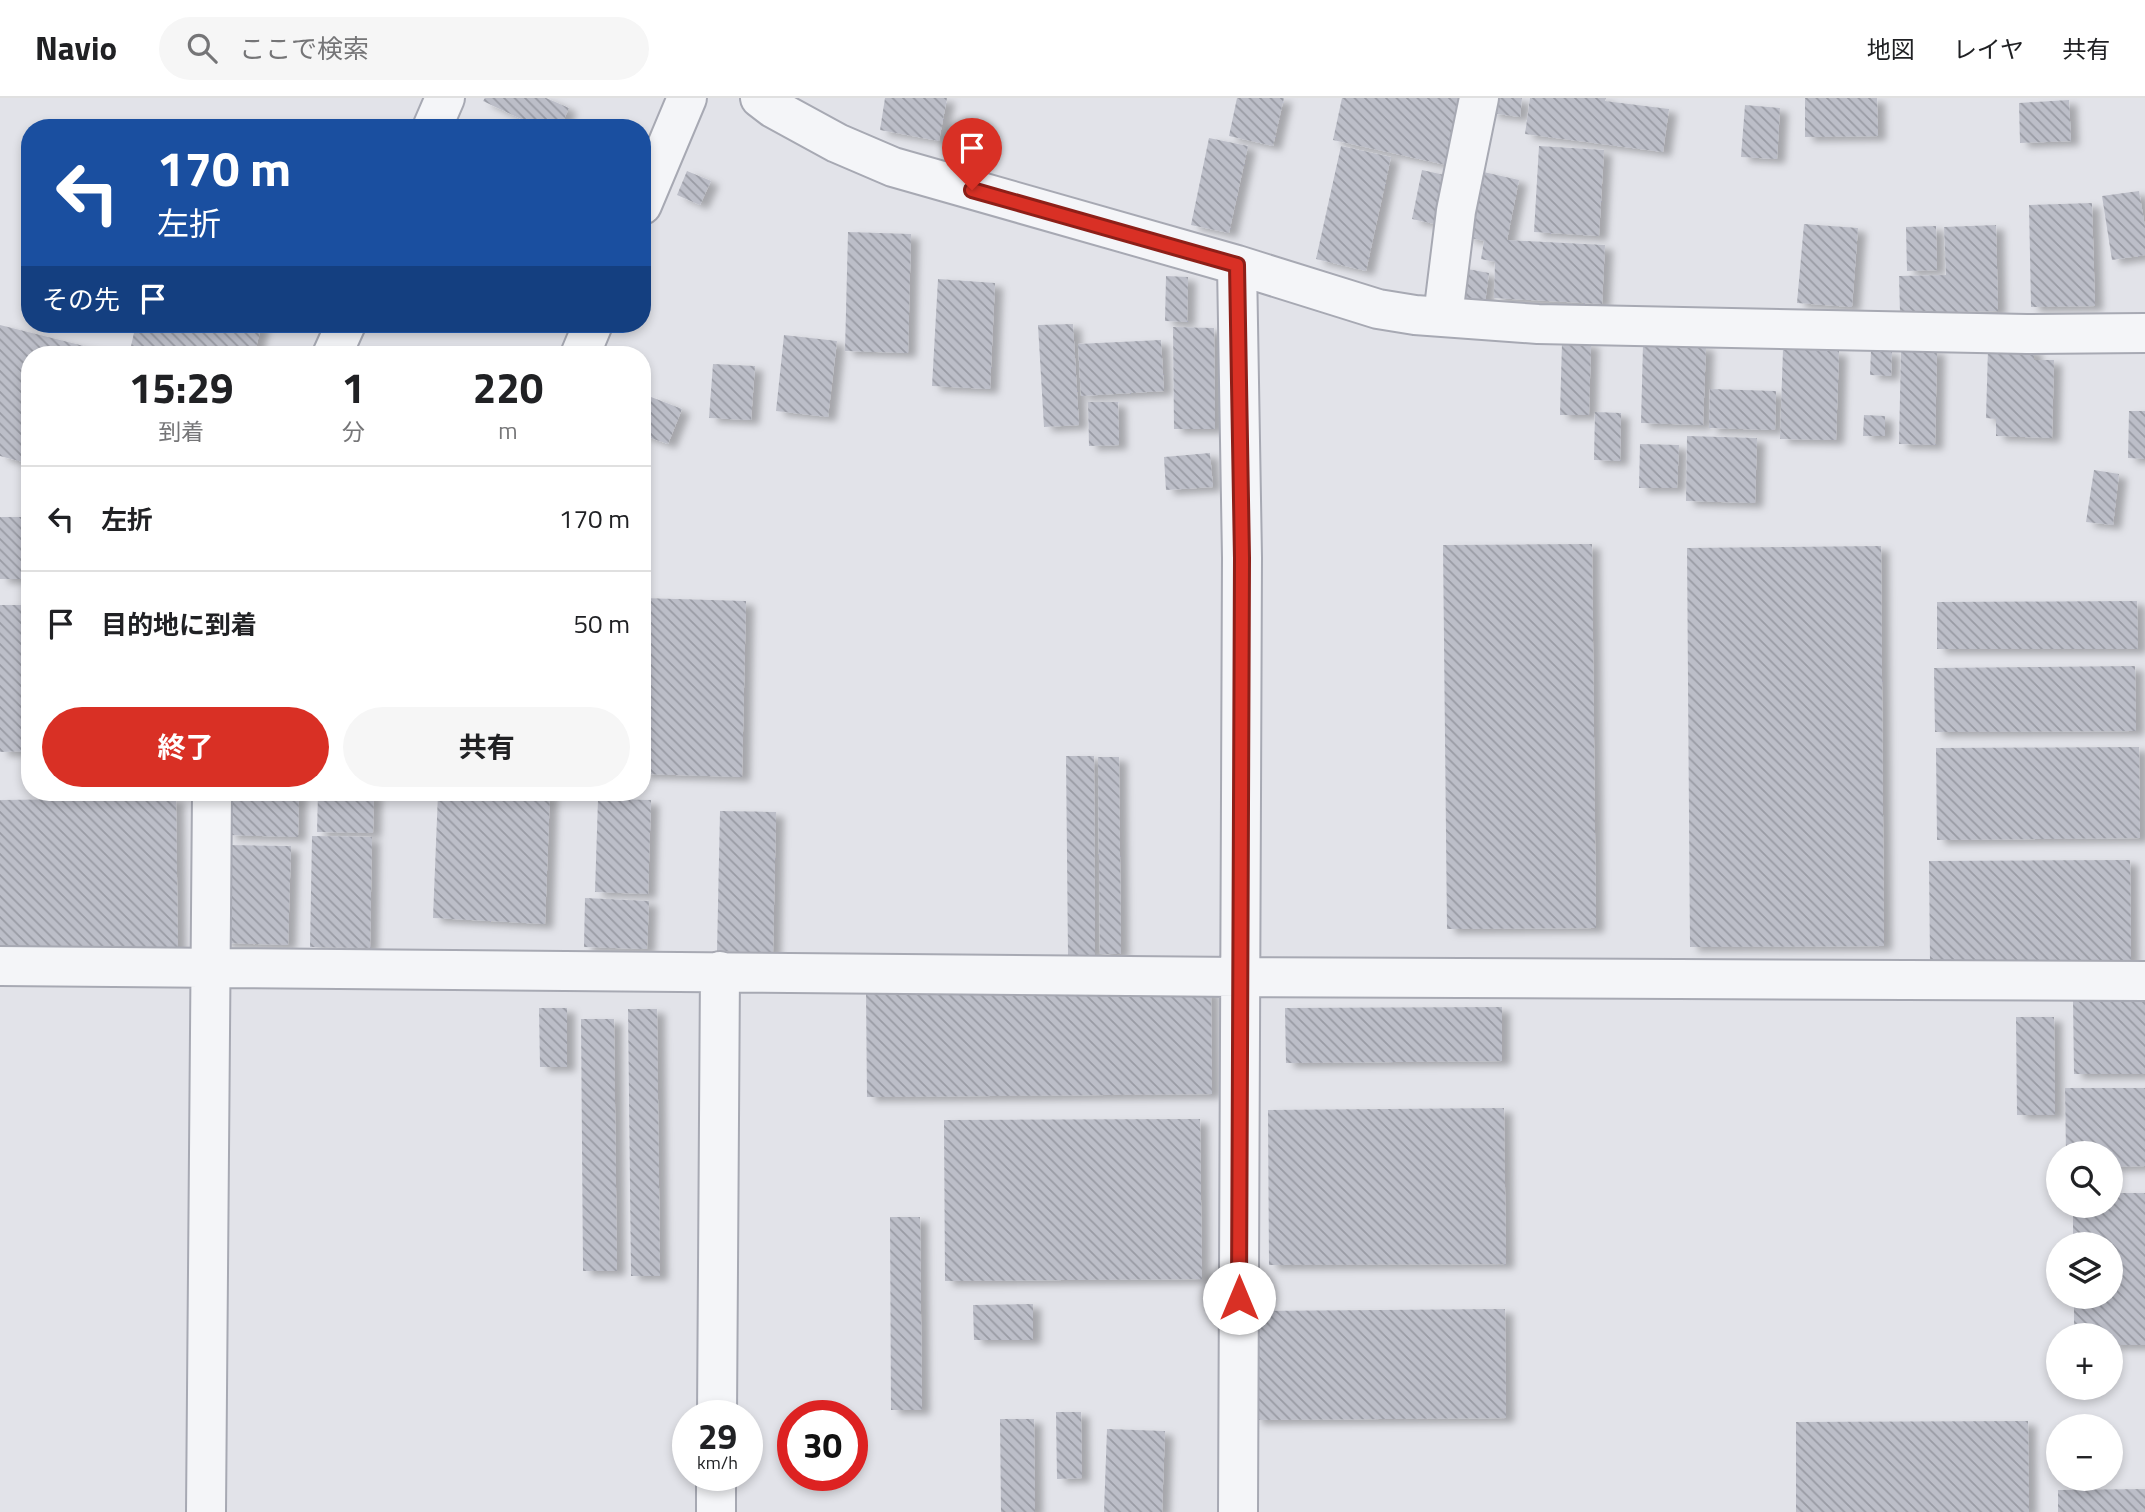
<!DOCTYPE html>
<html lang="ja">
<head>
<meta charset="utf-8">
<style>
  :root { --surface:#fff; --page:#f6f6f6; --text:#202124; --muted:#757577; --line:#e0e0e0; --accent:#d93025 }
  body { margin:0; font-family:"Titillium Web","Noto Sans JP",sans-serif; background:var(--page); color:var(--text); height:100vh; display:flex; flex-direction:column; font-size:26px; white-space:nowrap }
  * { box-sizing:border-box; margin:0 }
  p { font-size:23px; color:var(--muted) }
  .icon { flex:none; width:38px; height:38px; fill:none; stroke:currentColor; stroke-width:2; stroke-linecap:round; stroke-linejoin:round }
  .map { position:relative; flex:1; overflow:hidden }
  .side { position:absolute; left:21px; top:248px; width:630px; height:455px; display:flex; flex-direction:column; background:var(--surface); border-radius:28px; box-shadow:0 4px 10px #0003 }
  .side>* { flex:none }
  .hud { position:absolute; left:21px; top:21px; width:630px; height:214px; border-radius:28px; box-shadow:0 4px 10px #0003; background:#1a4fa0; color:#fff; overflow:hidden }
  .buttons { position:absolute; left:2046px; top:1043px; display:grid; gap:14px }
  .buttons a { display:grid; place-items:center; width:77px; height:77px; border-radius:50%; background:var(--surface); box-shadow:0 4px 10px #0003; font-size:35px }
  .speed { position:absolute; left:672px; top:1302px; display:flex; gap:14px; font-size:35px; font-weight:700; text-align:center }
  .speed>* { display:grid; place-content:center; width:91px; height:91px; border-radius:50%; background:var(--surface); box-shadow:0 4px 10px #0003; line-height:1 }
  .speed small { font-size:18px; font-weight:400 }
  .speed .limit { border:10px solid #d22; background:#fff; color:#111 }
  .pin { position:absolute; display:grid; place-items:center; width:60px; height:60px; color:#fff; margin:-72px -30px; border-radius:50% 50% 50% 0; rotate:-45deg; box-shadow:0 0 7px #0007 }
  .pin .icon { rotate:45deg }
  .me { position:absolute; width:77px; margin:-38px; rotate:0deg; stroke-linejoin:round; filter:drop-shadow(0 0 5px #0008) }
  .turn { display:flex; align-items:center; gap:24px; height:147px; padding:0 21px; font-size:32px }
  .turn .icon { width:91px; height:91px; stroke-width:2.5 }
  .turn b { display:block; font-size:49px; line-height:60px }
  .then { display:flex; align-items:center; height:66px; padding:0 21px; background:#0003; gap:14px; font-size:26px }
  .eta { display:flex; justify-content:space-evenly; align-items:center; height:119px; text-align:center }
  .eta b { font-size:42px; font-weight:700; line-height:49px }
  .button { display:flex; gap:14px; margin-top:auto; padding:14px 21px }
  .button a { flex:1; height:80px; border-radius:42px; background:var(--accent); color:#fff; font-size:28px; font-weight:700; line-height:80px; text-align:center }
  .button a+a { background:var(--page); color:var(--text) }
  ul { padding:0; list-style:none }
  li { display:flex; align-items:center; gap:21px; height:105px; padding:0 21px; border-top:2px solid var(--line) }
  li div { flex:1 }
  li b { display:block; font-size:26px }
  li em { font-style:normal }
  header { display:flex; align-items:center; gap:42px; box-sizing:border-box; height:98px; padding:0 35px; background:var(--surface); border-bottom:2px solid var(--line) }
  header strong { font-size:33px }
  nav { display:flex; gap:38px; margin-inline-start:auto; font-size:24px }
  .search { width:490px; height:63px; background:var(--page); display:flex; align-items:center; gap:18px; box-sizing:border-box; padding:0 24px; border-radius:38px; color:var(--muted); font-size:26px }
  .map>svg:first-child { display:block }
  .building { fill:url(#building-back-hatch); filter:url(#shadow) }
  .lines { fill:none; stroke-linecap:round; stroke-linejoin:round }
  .street-casing { stroke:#a7a9b3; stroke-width:42 }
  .street { stroke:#f4f5f8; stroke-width:38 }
  .route-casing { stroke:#8d1f18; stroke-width:18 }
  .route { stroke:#d93025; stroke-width:12 }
</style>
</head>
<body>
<header>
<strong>Navio</strong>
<div class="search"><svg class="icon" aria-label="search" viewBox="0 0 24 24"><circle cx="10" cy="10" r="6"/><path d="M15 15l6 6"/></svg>ここで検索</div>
<nav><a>地図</a><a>レイヤ</a><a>共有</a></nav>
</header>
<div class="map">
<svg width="2145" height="1414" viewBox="0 0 2145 1414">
  <defs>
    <pattern id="building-back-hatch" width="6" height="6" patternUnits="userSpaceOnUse" patternTransform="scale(1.75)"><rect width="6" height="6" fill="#bcbec8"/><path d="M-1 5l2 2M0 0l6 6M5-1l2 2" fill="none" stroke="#999ba4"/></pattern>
    <filter id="shadow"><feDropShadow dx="8" dy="4.5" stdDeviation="3.5" flood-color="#0004"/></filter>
  </defs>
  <rect width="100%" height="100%" fill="#e2e3e9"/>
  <!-- building -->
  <path class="building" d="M485 0H546L569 10 560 30H540L483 3Z
    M885 0H947L939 43 880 32Z
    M1237 0H1284L1273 48 1229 38Z
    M1342 0H1460L1446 67 1333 42Z
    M1492 0H1522L1520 19 1490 15Z
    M1530 0H1606L1605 3 1669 11 1663 54 1525 36Z
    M1805 0H1877L1878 38 1805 39Z
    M2069 2 2071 43 2020 45 2019 5Z
    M1745 7 1780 10 1777 61 1741 59Z
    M1209 40 1248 48 1229 135 1191 127Z
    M1341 48 1391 59 1366 173 1316 161Z
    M1539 48 1604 52 1599 138 1534 134Z
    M1422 72 1449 78 1439 127 1412 121Z
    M687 73 711 83 700 107 677 97Z
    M1479 73 1519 82 1507 142 1605 147 1602 206 1494 200 1495 164 1481 161 1484 143 1466 139Z
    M2139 93 2145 129V157L2112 162 2102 98Z
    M2092 105 2095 208 2031 209 2029 107Z
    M1804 126 1858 130 1852 209 1797 205Z
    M1996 127 1998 213 1900 215 1899 178 1946 177 1944 129Z
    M1936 128 1937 172 1907 173 1906 129Z
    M848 134 911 136 908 255 845 253Z
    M1457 169 1489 175 1485 205 1452 201Z
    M1166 178 1188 179 1187 224 1165 223Z
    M938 181 995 185 990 291 932 288Z
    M136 226H262L254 257H129Z
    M1073 226 1079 327 1044 329 1038 227Z
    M0 227 100 252 99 257H30V366L0 358Z
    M1173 229 1214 230 1215 331H1174Z
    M784 237 837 243 828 319 776 313Z
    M1161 242 1164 293 1081 298 1078 246Z
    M1562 244 1591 245 1589 317H1560Z
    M1643 246 1706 248 1703 327 1641 325Z
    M1988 250 2034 251V262H2054L2052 340 1996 338V321L1986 320Z
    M1783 251 1839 253 1836 342 1780 341Z
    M1901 251 1937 252 1935 347 1899 346Z
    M1871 252 1892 253 1891 278 1870 277Z
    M713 266 755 268 751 322 709 320Z
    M1710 291 1776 293 1775 332 1709 330Z
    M651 299 682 311 668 346 642 337V323Z
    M1088 304H1118L1119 347 1089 348Z
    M2129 313H2145V361L2128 360Z
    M1595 314 1621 315 1620 363 1594 362Z
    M1864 317 1885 318V338H1863Z
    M1687 338 1757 340 1755 405 1686 403Z
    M1640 346 1679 347 1677 390H1639Z
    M1210 355 1213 389 1166 392 1164 359Z
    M2094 372 2119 376 2113 427 2086 424Z
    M0 419H30V481H0Z
    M1592 446 1596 830 1447 831 1443 447Z
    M1881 448 1884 848 1690 849 1687 450Z
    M642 500 746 503 742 679 642 676Z
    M2137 503 2138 551H1937V504Z
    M0 507H30V653L0 654Z
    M2135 568 2136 633 1935 634 1934 570Z
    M2139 649 2140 740 1937 742 1936 650Z
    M1066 658H1094L1095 857H1068Z
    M1098 659H1119L1121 856H1100Z
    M229 695H299L298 739 228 737Z
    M318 695H374L373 735 317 734Z
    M438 695H550L545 826 433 820Z
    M176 700 178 856 0 857V702Z
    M598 701 651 702 648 796 595 794Z
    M720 713 776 714 773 855 717 853Z
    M312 738 372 739 370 850 310 849Z
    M225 747 291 748 288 847 223 845Z
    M2130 762 2131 863 1930 865 1929 763Z
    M585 800 649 803 647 851 584 849Z
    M1211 891 1212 996 867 999 866 893Z
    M2073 901H2145V976H2074Z
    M1502 909V963L1286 965 1285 910Z
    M539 910H567V969H540Z
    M628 911H657L660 1178H631Z
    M2016 919H2054L2055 1017H2017Z
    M581 921H614L617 1173H583Z
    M2065 990H2145V1068L2110 1069V1055H2066Z
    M1504 1010 1506 1166 1269 1167 1268 1012Z
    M1200 1021 1202 1181 945 1183 944 1022Z
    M2110 1095H2145V1247H2110V1237H2074V1199H2110V1146H2073V1108H2110Z
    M890 1119H920L922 1312H891Z
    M1033 1206V1242H974L973 1207Z
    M1505 1211 1506 1320 1254 1322 1253 1213Z
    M1056 1314H1081L1082 1380 1057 1381Z
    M1000 1321H1034L1035 1414H1001Z
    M2028 1323 2029 1414H1796V1324Z
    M1107 1331 1165 1333 1162 1414H1104Z
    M2145 1391V1414H2058V1392Z"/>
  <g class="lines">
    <!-- street casing -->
    <g class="street-casing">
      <path id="street" d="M760 0 773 10 837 45 893 69 1237 167 1378 211 1415 217 1538 226 2027 236 2145 235
        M432 30 445 0
        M642 107 687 0
        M1237 167 1242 460 1238 1414
        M1443 218 1456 113 1479 0
        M332 257 346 226
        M580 257 593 226
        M0 868 1240 879 2145 883
        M717 1318 720 873
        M206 1414 212 695
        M716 1414V1377"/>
    </g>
    <!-- street -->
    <use href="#street" class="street"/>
  </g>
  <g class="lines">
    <!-- route casing -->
    <g class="route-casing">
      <path id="route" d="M972 92 1237 167 1242 460 1239 1200"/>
    </g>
    <!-- route -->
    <use href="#route" class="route"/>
  </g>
</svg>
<div class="buttons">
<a><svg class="icon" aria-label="search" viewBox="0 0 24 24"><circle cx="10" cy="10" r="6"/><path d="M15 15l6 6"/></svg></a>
<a><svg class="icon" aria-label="layers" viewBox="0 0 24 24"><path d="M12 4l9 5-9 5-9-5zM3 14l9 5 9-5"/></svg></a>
<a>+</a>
<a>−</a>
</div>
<div class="speed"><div>29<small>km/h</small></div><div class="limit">30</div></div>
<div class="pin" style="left:972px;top:92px;background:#d93025"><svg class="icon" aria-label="arrive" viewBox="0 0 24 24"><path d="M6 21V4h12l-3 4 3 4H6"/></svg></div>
<svg class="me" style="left:1239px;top:1200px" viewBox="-20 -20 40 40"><circle r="19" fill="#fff"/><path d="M0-13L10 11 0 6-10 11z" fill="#d93025"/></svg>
<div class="hud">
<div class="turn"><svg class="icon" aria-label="left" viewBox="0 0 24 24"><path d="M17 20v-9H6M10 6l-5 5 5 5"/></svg><div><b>170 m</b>左折</div></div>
<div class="then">その先<svg class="icon" aria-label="arrive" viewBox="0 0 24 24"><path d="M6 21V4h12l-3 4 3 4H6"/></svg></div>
</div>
<section class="side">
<div class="eta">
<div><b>15:29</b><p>到着</p></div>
<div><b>1</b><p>分</p></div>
<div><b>220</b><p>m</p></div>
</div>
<ul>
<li><svg class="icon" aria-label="left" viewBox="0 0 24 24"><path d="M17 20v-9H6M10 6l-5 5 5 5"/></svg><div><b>左折</b></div><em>170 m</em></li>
<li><svg class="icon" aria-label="arrive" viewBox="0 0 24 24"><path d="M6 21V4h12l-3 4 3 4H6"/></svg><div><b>目的地に到着</b></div><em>50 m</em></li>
</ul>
<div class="button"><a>終了</a><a>共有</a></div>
</section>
</div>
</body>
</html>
